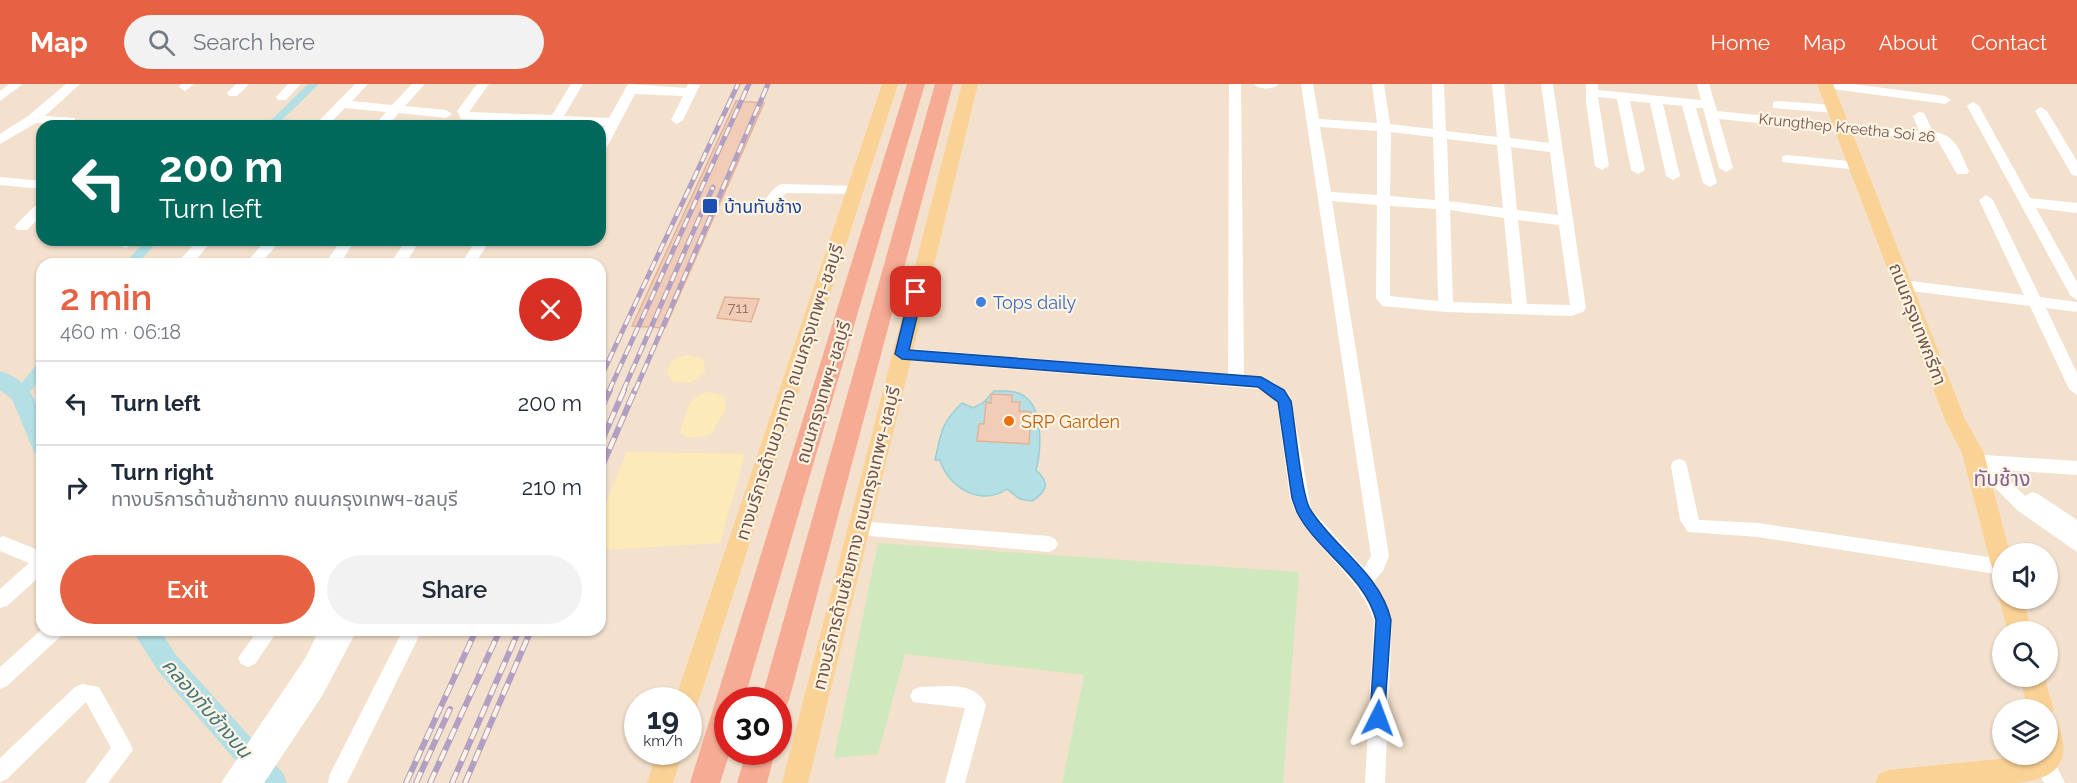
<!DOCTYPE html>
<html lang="en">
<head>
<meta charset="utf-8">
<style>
  :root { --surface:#fff; --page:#f2f2f3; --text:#1f2937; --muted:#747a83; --line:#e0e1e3; --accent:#e66243 }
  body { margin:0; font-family:Raleway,"Noto Sans Thai",sans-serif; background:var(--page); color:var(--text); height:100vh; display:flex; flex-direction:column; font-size:22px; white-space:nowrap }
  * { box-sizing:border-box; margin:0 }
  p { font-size:20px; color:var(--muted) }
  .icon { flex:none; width:33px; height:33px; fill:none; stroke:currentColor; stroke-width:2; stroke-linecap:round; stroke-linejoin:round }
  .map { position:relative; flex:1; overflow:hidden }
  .details { position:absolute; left:36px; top:174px; width:570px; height:378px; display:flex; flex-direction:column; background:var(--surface); border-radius:18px; box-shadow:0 2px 4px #0004 }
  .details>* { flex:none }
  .banner { position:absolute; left:36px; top:36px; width:570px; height:126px; border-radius:18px; box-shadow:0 2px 4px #0004; background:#00695c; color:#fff; overflow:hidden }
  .buttons { position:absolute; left:1992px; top:459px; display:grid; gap:12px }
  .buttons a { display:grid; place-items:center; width:66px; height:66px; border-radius:50%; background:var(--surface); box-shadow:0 2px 4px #0004; font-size:30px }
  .speed { position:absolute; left:624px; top:603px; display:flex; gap:12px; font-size:30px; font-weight:700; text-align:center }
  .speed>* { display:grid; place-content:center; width:78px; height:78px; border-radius:50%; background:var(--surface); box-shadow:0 2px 4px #0004; line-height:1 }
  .speed small { font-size:15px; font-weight:400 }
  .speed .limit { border:9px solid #d22; background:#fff; color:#111 }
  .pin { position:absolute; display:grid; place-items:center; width:51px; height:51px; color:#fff; margin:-26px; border-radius:12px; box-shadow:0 3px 9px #0006 }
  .me { position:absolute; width:66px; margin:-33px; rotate:3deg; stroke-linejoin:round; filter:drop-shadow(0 0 4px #0008) }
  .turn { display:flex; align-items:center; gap:21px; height:126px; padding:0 24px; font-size:27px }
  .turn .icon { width:78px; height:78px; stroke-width:2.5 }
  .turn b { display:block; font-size:42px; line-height:51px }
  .round { display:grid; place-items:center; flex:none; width:63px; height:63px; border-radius:32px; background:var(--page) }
  .headline { display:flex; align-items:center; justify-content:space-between; height:102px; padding:0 24px }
  h1 { font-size:36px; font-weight:600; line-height:45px; color:var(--accent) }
  .action { display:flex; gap:12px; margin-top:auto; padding:12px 24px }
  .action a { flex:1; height:69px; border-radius:36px; background:var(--accent); color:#fff; font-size:24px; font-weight:600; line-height:69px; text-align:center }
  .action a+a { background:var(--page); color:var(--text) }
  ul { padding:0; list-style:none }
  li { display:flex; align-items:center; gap:18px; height:84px; padding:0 24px; border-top:2px solid var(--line) }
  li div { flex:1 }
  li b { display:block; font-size:22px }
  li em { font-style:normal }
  header { display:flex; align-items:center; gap:36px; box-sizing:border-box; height:84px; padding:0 30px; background:var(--accent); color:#fff }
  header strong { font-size:28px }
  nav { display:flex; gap:33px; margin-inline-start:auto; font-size:21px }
  .search { width:420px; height:54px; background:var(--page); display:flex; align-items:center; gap:15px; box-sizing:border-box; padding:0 21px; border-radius:33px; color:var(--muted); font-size:22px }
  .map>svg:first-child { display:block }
  .residential { fill:#f3e1cd; fill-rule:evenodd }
  .green { fill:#d0e8be }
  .sand { fill:#fcebb9 }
  .water { fill:#b4dfe4; stroke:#9acfd6; stroke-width:1.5 }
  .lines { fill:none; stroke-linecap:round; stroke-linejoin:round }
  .canal { fill:#b4dfe4; fill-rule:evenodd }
  .river { fill:#b4dfe4; fill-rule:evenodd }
  .building { fill:#f1ccb6; stroke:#e3b297; stroke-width:1.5 }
  .minor { fill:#fff; fill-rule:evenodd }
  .major { fill:#fbd296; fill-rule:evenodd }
  .highway { fill:#f6ab95; fill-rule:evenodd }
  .rail-far1-casing { stroke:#b19fc4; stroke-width:5 }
  .rail-casing { stroke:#b19fc4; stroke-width:6 }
  .rail-far1 { stroke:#fff4e4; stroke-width:3; stroke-dasharray:10; stroke-linecap:butt }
  .rail { stroke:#fff4e4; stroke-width:4; stroke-dasharray:12; stroke-linecap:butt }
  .route { fill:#1a73e8; stroke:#114b97; stroke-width:1.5 }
  .transit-dot { fill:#1a4fb4; stroke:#fff4e4; stroke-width:2 }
  .shop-dot { fill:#3f7fe0; stroke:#fff4e4; stroke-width:2 }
  .food-dot { fill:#e8710a; stroke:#fff4e4; stroke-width:2 }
  .labels { text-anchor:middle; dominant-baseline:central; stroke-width:4.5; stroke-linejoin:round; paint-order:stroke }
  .far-street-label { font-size:15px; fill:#715547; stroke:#fff4e4 }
  .number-label { font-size:15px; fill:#917363 }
  .transit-label { font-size:18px; fill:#164399; stroke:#fff4e4; text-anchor:start }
  .shop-label { font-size:18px; fill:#366cbe; stroke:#fff4e4; text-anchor:start }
  .street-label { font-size:18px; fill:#715547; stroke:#fff4e4 }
  .food-label { font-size:18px; fill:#c56008; stroke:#fff4e4; text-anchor:start }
  .water-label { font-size:20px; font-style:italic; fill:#3f767e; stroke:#fff4e4 }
  .quarter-label { font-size:21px; fill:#826295; stroke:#fff4e4 }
</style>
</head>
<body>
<header>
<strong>Map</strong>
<div class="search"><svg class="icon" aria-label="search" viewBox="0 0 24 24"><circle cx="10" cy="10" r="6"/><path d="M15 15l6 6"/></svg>Search here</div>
<nav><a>Home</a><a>Map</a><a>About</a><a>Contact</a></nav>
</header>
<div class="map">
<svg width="2077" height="699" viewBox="0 0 2077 699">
  <rect width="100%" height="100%" fill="#fcefde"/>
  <!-- residential -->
  <path class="residential" d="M0 0H2077V699H0ZM42 42H600V156H42ZM42 180H600V546H42ZM2002 470H2048V514H2002ZM2002 548H2048V592H2002ZM638 616H688V668H638ZM728 616H778V668H728ZM2002 626H2048V670H2002Z"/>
  <!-- green -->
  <path class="green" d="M878 459 1299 488 1283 699H1062L1084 591 905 570 878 670 834 674Z"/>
  <!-- sand -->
  <path class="sand" d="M687 271 703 275 705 288 690 299 672 297 667 288C669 277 677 273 687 271Z
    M708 308 724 312 726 325 711 350C700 353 690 356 680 349 686 331 687 312 708 308Z
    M627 368 745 370 720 459 600 466V433Z"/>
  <!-- water -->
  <path class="water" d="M994 307C1002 307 1012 306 1018 309 1044 317 1042 366 1036 386 1050 399 1048 407 1032 417L1020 415 1007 405C980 423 948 403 940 376H935C941 349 941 339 962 319L973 324 983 319Z"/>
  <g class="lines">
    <!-- canal -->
    <path class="canal" d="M308 0H319L276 42H265Z
      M146 156H159L137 180H124Z
      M42 278V292L26 314H16L14 310 16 306 37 280Z"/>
    <!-- river -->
    <path class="river" d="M0 287C41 300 42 335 42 371L34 368 12 315 0 306Z
      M132 546H160L176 571 283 689 287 699H255L158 587Z"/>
  </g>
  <!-- building -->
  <path class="building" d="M736 17 764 19 665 244 632 242Z
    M725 213 759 215 751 238 717 234Z
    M991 310 1012 311V318H1020L1019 327 1031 328 1029 360 977 357 979 340H984L986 318 991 319Z"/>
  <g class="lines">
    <!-- minor -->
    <path class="minor" d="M9 0H23L0 17V7Z
      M66 0H80L45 32 75 34V40L36 39 0 60V50L28 32Z
      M181 0H194L185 7 179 3Z
      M236 0H249L237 12H229L227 9Z
      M288 0H301L286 16H278L276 13Z
      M355 0H368L352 17 392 21 412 0H425L405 22 446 26 452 30 446 34 399 29 387 42H374L386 28 345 24 327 42H314Z
      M477 0H489L469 28 552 31 571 0H583L564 32 609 34 628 0 686 4 688 0 700 1 683 36 677 40 671 36 683 12 635 10 607 63 600 67V51L605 42 560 40 546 42 547 39 461 35 457 27Z
      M1229 0H1241L1244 292C1265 293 1276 297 1291 313L1311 425 1364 484 1371 472 1301 0H1313L1319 35 1377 39 1372 0H1384L1390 40 1433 45 1432 0H1444L1446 47 1497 53 1492 0H1504L1510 54 1549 59 1541 0H1553L1586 224 1583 228 1571 232 1446 228 1382 222 1376 214 1377 121 1332 117 1389 472 1383 487 1374 497 1392 536 1385 699H1365L1374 536C1357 487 1307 462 1290 414L1277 319 1267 308 1259 305 902 276 894 270 902 264 1228 290ZM1320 43 1377 47V111L1331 108ZM1391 48 1433 53 1435 116 1390 112ZM1447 55 1497 61 1503 124 1449 117ZM1511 63 1550 68 1558 131 1517 126ZM1390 122 1436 125 1438 217 1390 212ZM1450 126 1504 134 1512 220 1453 218ZM1518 136 1559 141 1570 221 1527 220Z
      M1254 0H1279C1274 6 1259 6 1254 0Z
      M1586 0H1598V6L1701 16 1697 0H1709L1717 27 1919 47 1913 32 1919 28 1924 29 1933 48C1956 50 1960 68 1969 87L1967 90H1957L1938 57 1719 35 1733 84 1726 88 1719 84 1703 24H1696L1717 99 1710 103 1703 99 1682 22 1663 20 1680 92 1673 96 1666 92 1650 19 1630 17 1645 86 1638 90 1631 86 1617 15 1598 13 1609 82 1602 86 1595 82 1586 18Z
      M1819 0H1853L1945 12 1951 16 1945 20 1825 4Z
      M1778 17 1835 21 1841 25 1835 29 1773 24V18Z
      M1973 18 1979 22 2030 114 2077 119V129L2036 124 2077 198V216L2070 211 1967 22Z
      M2041 23 2047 27 2077 77V92L2072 91 2035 27Z
      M1787 71 1858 78 1865 82 1858 86 1782 78V72Z
      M0 93 42 97V105L0 101Z
      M782 100 856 102 863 106 856 110 786 109 775 124H765C762 117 774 102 782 100Z
      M1986 111 1993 116 2040 213 2077 218V228L2046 224 2077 289V311L2069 305 2030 222 1903 206 1896 201 1903 196 2024 211 1979 116Z
      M42 118V131L27 146H17L15 143 17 140 37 120Z
      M121 156H136L126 164 121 162Z
      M198 156H213L192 180H176Z
      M266 156H281L260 180H245Z
      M341 156H355L340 180H325Z
      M406 156H420L405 180H390Z
      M476 156H490L475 180H461Z
      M1973 363 1985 371 2077 377V391L1999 386 2025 412 2032 408 2038 410 2077 436V468L2017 426 1967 375 1965 370 1967 365Z
      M1679 375 1685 377 1687 382 1699 436 1758 439 2002 475V491L1758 453 1688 448 1680 436 1671 382 1673 377Z
      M858 437 1049 452 1055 455 1058 460 1055 465 1049 468 858 451 852 449 849 444 852 439Z
      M3 452 41 467 42 496 38 494 7 522 0 524V505L29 479 0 467V454Z
      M42 545 63 546 61 552 7 602 0 605V583Z
      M258 546H278L255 580 248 583 241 580 238 574Z
      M319 546H357L322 612 264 699H221L306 573Z
      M403 546H422L347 699H328L330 690Z
      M82 600 99 603 130 659 133 666 108 699H85L111 664 86 618 7 695 0 698V674L75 603Z
      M920 603C943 603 975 596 986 621L965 699H945L965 624 913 618 910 612 913 606Z
      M2046 670 2052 673 2065 699H2044L2035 680 2038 673Z"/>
    <!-- major -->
    <path class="major" d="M882 0H898L699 616 696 624 688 627V616H675Z
      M962 0H978L808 699H782Z
      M1817 0H1833L1965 335 1984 369 2010 470H2002V491L1994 488 1991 481 1962 369 1945 336Z
      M2002 507V514H2023L2032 548H2008L1999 514Z
      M2020 592H2044L2054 626 2048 635 2057 638C2074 679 2056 695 2016 699H1875L1879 690 1888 686 2048 670V626H2028Z
      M657 668H683L673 699H647Z"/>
    <!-- highway -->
    <path class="highway" d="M907 0H925L744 616H728L730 668 720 699H690Z
      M935 0H953L789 616 785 625 778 628V616H761Z
      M746 668H775L767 699H737Z"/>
    <!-- rail-far1 casing -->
    <g class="rail-far1-casing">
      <path id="rail-far1" d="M600 295 738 0
        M609 307 749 0
        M623 307 713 103
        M635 307 768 0"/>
    </g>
    <!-- rail casing -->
    <g class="rail-casing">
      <path id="rail" d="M600 327 610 306
        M600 361 624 306
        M600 387 635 306
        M406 699 476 546
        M416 699 450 625
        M430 699 500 546
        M452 699 519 546
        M465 699 531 546"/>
    </g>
    <!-- rail-far1 -->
    <use href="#rail-far1" class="rail-far1"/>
    <!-- rail -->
    <use href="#rail" class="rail"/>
  </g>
  <!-- route -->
  <path class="route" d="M916 204 923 208 909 266 1261 293 1284 306 1291 317C1295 339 1301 409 1310 425 1334 464 1380 489 1391 536L1384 639 1378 641 1373 639 1370 634 1376 536C1365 492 1316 466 1297 428L1292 414 1278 318 1258 303 902 275 895 270 910 208Z"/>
  <!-- markers -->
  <rect class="transit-dot" x="702" y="114" width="16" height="16" rx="3"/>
  <circle class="shop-dot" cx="981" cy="218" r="6"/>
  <circle class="food-dot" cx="1009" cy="337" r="6"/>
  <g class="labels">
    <!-- far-street labels -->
    <g class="far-street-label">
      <text transform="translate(1847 44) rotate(6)">Krungthep Kreetha Soi 26</text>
    </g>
    <!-- number labels -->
    <g class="number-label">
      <text x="738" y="224">711</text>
    </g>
    <!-- transit labels -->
    <g class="transit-label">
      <text x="724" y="122">บ้านทับช้าง</text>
    </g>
    <!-- shop labels -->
    <g class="shop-label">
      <text x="993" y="218">Tops daily</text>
    </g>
    <!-- street labels -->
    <g class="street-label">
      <text transform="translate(1918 240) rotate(69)">ถนนกรุงเทพกรีฑา</text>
      <text transform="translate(789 308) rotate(-72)">ทางบริการด้านขวาทาง ถนนกรุงเทพฯ-ชลบุรี</text>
      <text transform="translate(823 308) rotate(-73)">ถนนกรุงเทพฯ-ชลบุรี</text>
      <text transform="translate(856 454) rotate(-76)">ทางบริการด้านซ้ายทาง ถนนกรุงเทพฯ-ชลบุรี</text>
    </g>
    <!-- food labels -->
    <g class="food-label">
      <text x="1021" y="337">SRP Garden</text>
    </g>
    <!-- water labels -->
    <g class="water-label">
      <text transform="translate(207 624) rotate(49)">คลองทับช้างบน</text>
    </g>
    <!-- quarter labels -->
    <g class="quarter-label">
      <text x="2002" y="394">ทับช้าง</text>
    </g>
  </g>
</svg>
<div class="buttons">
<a><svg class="icon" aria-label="sound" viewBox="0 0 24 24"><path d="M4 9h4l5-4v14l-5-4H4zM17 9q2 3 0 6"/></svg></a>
<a><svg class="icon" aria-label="search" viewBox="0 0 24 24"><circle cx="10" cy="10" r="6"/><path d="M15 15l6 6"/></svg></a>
<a><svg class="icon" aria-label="layers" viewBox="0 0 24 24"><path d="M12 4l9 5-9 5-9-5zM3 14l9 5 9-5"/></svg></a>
</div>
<div class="speed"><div>19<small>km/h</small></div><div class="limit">30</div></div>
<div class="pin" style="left:916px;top:208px;background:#d93025"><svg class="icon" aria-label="arrive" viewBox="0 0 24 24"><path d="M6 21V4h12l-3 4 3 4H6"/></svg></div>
<svg class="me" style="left:1378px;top:634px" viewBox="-20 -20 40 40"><path d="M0-17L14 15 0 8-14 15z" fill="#1a73e8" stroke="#fff" stroke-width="4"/></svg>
<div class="banner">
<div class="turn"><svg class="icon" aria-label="left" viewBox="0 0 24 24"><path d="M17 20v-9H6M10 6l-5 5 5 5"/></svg><div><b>200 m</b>Turn left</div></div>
</div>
<section class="details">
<div class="headline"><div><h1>2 min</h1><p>460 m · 06:18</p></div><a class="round" style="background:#d93025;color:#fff"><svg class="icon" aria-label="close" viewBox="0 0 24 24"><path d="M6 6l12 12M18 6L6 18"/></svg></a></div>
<ul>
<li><svg class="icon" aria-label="left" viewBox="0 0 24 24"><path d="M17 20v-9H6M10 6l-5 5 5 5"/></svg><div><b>Turn left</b></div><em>200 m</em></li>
<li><svg class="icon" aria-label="right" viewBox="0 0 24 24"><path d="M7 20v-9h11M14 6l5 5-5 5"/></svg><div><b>Turn right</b><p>ทางบริการด้านซ้ายทาง ถนนกรุงเทพฯ-ชลบุรี</p></div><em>210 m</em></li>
</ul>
<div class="action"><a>Exit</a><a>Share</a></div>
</section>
</div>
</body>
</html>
